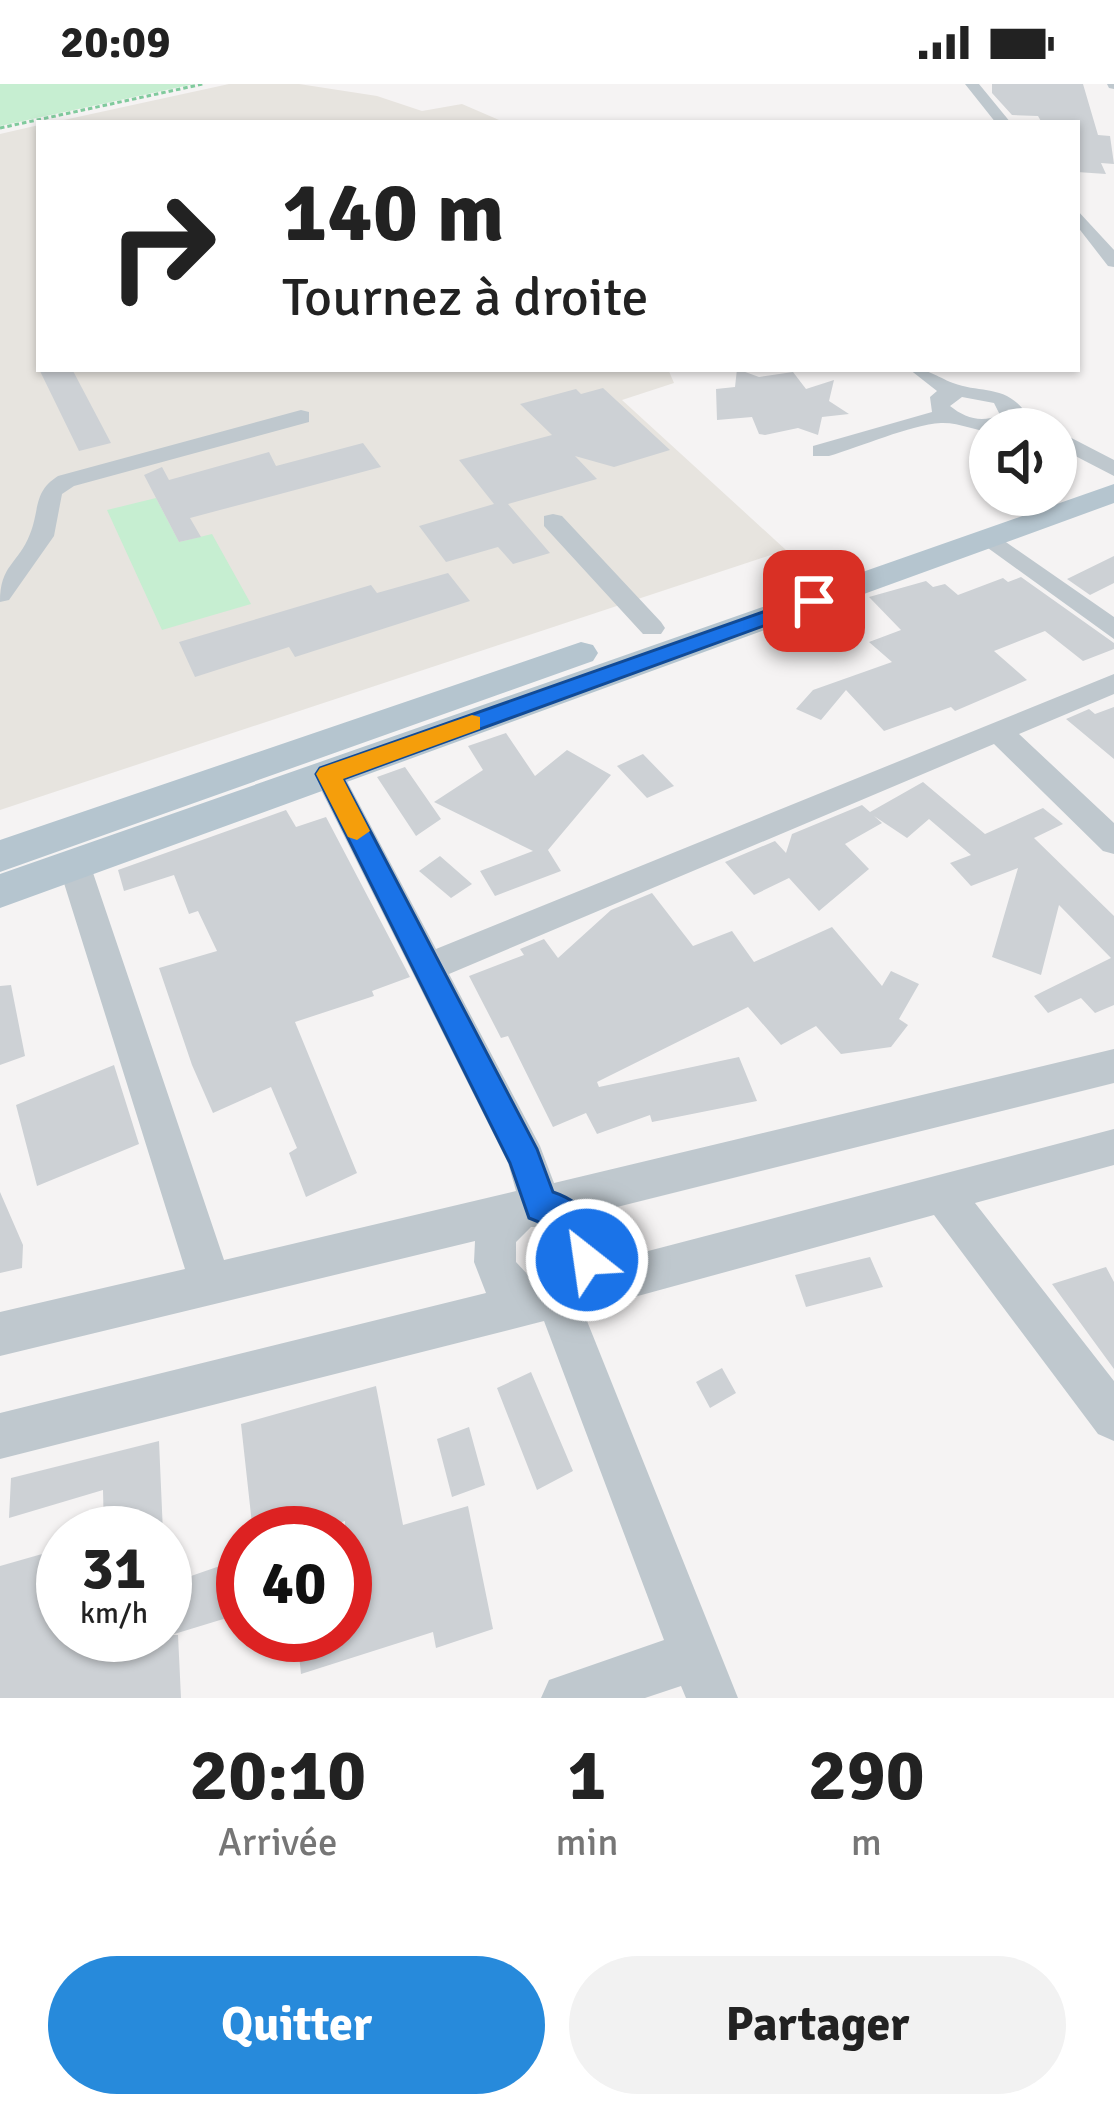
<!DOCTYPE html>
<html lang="fr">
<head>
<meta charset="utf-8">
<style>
  :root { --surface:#fff; --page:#f2f2f2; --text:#222; --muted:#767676; --accent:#278adb }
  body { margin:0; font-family:Signika,sans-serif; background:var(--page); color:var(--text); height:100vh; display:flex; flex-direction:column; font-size:45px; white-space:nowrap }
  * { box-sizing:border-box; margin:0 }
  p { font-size:39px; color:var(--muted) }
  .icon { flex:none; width:66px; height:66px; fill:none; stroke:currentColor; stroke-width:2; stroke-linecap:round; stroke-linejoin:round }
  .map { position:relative; height:1614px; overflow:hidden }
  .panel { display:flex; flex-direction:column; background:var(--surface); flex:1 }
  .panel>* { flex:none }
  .banner { position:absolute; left:36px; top:36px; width:1044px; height:252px; border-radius:0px; box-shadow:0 3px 9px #0004; background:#fff; color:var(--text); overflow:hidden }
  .fabs { position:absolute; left:969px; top:324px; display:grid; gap:24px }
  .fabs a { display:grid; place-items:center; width:108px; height:108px; border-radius:50%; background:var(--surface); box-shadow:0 3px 9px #0004; font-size:60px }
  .speed { position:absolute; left:36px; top:1422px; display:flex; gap:24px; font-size:60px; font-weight:700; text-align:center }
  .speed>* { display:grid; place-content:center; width:156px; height:156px; border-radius:50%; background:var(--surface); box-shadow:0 3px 9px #0004; line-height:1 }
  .speed small { font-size:30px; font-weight:400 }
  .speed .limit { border:18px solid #d22; background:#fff; color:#111 }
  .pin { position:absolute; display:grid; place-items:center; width:102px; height:102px; color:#fff; margin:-51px; border-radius:24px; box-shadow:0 6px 18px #0006 }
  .me { position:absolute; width:132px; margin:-66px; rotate:330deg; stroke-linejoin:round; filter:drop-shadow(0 0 9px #0008) }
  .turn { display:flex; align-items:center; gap:42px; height:252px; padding:0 48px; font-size:54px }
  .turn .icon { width:156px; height:156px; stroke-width:2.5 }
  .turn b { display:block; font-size:84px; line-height:102px }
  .eta { display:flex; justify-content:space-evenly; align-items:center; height:204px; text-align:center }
  .eta b { font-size:72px; font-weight:700; line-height:84px }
  .primary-button { display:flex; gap:24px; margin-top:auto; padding:24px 48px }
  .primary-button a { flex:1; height:138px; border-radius:72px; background:var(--accent); color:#fff; font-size:48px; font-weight:700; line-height:138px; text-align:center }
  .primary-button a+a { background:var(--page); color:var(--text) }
  .status { display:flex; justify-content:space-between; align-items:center; height:84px; padding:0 60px; background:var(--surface); direction:ltr }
  .status svg { height:33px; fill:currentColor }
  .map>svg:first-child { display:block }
  .commercial { fill:#e7e4df }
  .green { fill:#c6eed1 }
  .building { fill:#cdd1d5 }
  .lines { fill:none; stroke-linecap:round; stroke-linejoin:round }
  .path { stroke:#80ca9d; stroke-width:3; stroke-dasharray:4.5 3; stroke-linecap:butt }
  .minor { fill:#bfc8ce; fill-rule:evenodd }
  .major { fill:#b5c5cf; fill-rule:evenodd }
  .route { fill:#1a73e8; stroke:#114b97; stroke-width:3 }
  .slow { fill:#f59e0b }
</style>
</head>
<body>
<div class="status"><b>20:09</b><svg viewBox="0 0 49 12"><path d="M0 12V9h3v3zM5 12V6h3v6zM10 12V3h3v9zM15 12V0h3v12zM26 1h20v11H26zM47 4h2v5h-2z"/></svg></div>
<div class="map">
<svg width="1114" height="1614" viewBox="0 0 1114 1614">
  <rect width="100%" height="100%" fill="#f5f3f3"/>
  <!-- commercial -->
  <path class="commercial" d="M229 0H299L377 12 422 27 462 20 506 39H50Z
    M39 41V285H668L674 299 622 316 786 466 0 726V50Z"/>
  <!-- green -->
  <path class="green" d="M0 0H194L0 42Z
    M156 414 179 458 212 450 251 520 162 546 107 426Z"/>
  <!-- building -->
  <path class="building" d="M992 0H1083L1098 51 1110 52 1114 80 1101 79 1106 90 1077 88V39H1042L1038 32 1012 31 992 9Z
    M39 285H72L111 359 79 367Z
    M737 285 759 293 793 288 806 305 834 296 829 317 849 330 822 333 818 351 798 344 765 351 759 350 752 333 717 336 716 305 735 303Z
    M603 304 670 366 614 383 575 372 597 395 508 420 550 469 513 480 498 463 446 478 419 442 494 420 459 376 552 351 520 320 576 305 581 310Z
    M363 359 381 383 190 434 201 453 179 458 144 391 162 383 169 396 269 368 276 382Z
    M1114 472V499L1090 511 1067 495Z
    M448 489 470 517 295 573 289 563 195 593 179 558 371 501 377 509Z
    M1021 493 1114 559V565L1083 577 1045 547 994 567 1027 596 955 627 951 623 884 647 846 606 821 636 796 625 813 606 892 578 869 558 901 546 869 513 926 497 933 503 945 500 958 511 1003 494 1008 498Z
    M1114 623V675L1066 635 1089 625 1095 630Z
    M506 649 535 692 567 666 611 691 548 766 561 787 495 812 480 787 533 767 434 718 483 686 468 662Z
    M643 670 674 702 647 714 617 682Z
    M405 683 441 735 416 752 377 693Z
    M923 698 985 750 1043 724 1063 740 1034 754 1114 832V921L1095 929 1081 914 1048 929 1034 912 1111 874 1059 821 1041 891 992 873 1018 784 971 802 950 779 971 771 929 735 907 754 874 732 882 739 845 760 869 785 819 827 789 794 754 811 725 778 775 757 786 769 792 750 862 721 870 728Z
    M286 726 296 743 326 733 410 893 372 907 374 912 295 938 357 1089 306 1113 289 1069 297 1064 271 1003 213 1029 192 981 159 884 217 867 198 827 189 830 174 791 124 807 118 786Z
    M440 772 472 800 451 814 419 787Z
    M652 809 693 862 732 847 754 878 832 843 882 902 891 887 919 900 899 935 908 941 891 963 841 970 816 942 781 961 748 923 597 998 599 1003 739 973 757 1017 652 1038 650 1031 597 1050 586 1029 553 1043 508 952 501 954 469 892 524 871 520 865 544 855 558 874 611 826Z
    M11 901 25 972 0 981V902Z
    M114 981 139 1060 37 1102 16 1021Z
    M0 1108 23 1161 22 1184 0 1189Z
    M870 1173 883 1203 806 1223 795 1191Z
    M1106 1183 1114 1198V1285L1052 1200Z
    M722 1284 736 1309 710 1324 696 1298Z
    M531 1288 573 1387 537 1406 497 1304Z
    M376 1302 403 1441 468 1422 493 1545 436 1564 433 1548 301 1590 297 1551H345V1437L310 1449H253L241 1340Z
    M469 1343 485 1401 452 1413 437 1355Z
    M159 1357 163 1449H104L103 1406 9 1434 11 1394Z
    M63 1464V1551H165V1501L243 1474V1529L171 1551H178L181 1614H0V1482Z"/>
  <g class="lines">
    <!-- path -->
    <path class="path" d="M0 44 203 0"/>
    <!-- minor -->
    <path class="minor" d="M965 0H979L1011 39H996Z
      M1107 0H1114V5L1109 4Z
      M1077 126 1114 166V183L1108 182 1077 142Z
      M909 285C930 285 935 292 953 299 979 309 1003 301 1023 325L1021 335C992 361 971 338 941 339 910 341 860 363 829 372H813V362L932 328 930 313 937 307ZM962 313 994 319 1000 331C981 339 965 334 950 322Z
      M301 326 309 328V338L74 402 62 410 54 452 9 516 0 518C0 480 18 481 30 450 40 425 33 408 58 392Z
      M1056 346 1114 376V392L1056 362Z
      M553 430 562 432 661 538 665 544 661 550H643L544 442V432Z
      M990 447 1114 533V555L981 459 978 454Z
      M1114 590V610L1019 650 1114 739V770L1103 767 994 660 449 890 540 1062 554 1099 1114 965V999L593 1129 605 1156 606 1178 1114 1045V1081L975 1119 1114 1297V1357L1098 1350 934 1131 583 1227 738 1614H686L681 1602 645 1614H541L549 1596 664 1556 544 1237 0 1375V1329L486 1209 474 1178 475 1157 0 1272V1228L185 1185 58 780 63 771 74 768 85 771 90 780 224 1176 516 1107 508 1079 313 690 317 682H339L436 865ZM531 1143H549L564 1158V1178L550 1193H530L516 1178V1158Z"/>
    <!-- major -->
    <path class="major" d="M1114 400V419L0 824V790Z
      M581 558 593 561 598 569 593 577 0 788V756Z"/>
  </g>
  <!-- route -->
  <path class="route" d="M814 510 821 512V521L343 695 537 1065 553 1108C586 1119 614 1153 599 1188L587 1193 575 1188C560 1153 568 1149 529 1134L510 1079 316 690 320 684Z"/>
  <!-- slow -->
  <path class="slow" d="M472 631 480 633V645L343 695 370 747 357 756 348 753 316 690 320 684Z"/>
</svg>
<div class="fabs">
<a><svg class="icon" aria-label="sound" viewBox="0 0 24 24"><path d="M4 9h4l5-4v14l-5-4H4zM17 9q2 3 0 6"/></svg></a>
</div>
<div class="speed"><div>31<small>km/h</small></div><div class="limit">40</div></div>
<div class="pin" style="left:814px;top:517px;background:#d93025"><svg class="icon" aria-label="arrive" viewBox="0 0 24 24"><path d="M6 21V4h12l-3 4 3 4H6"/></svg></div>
<svg class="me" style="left:587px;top:1176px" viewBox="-20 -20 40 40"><circle r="17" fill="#1a73e8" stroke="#fff" stroke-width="3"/><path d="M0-11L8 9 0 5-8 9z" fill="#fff"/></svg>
<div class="banner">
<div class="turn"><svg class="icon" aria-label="right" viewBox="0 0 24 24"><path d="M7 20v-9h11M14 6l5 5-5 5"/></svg><div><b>140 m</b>Tournez à droite</div></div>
</div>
</div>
<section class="panel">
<div class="eta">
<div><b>20:10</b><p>Arrivée</p></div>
<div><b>1</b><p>min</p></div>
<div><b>290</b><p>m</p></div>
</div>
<div class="primary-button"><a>Quitter</a><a>Partager</a></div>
</section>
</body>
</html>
